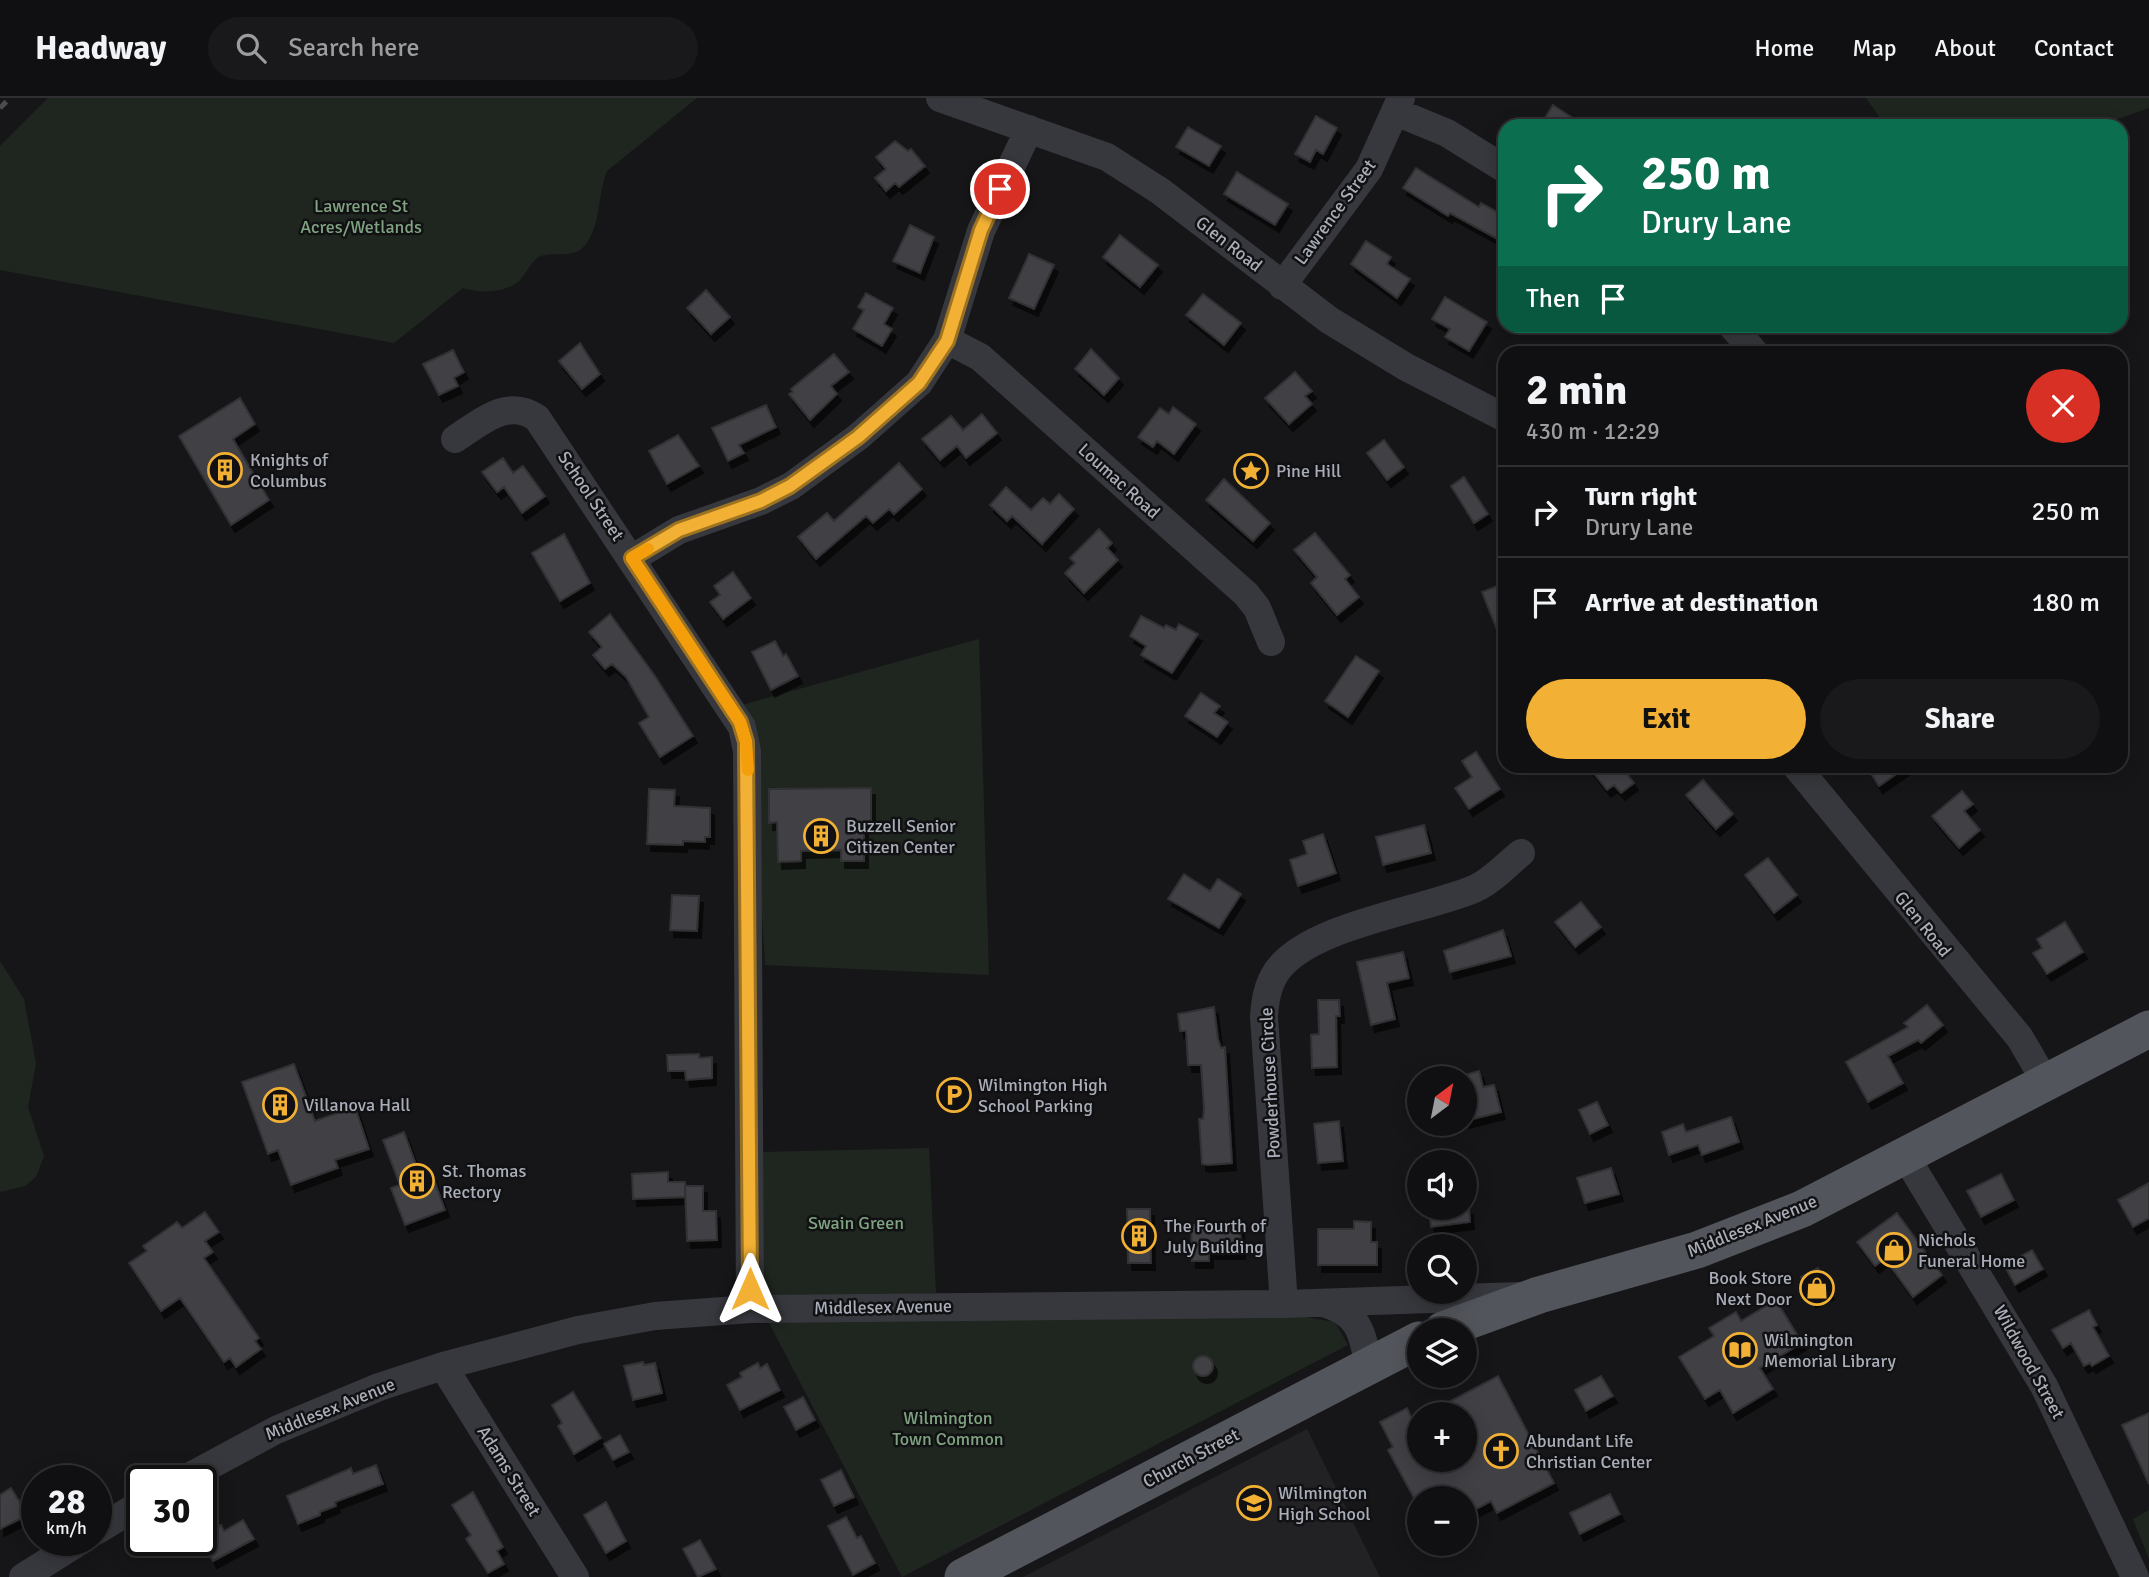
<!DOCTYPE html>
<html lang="en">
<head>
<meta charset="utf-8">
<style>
  :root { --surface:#101012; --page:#19191b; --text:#f1f3f6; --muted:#9c9d9f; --line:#303032; --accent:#f2b134 }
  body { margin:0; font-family:Signika,sans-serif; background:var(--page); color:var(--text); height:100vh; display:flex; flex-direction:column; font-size:26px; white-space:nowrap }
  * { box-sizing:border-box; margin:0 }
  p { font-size:23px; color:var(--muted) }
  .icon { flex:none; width:38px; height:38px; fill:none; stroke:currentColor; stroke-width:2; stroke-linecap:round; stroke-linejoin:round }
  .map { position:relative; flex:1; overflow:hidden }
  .panel { position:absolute; left:1498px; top:248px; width:630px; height:427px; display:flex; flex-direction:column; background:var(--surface); border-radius:21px; box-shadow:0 4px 18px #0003,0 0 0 2px var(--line) }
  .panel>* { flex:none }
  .hud { position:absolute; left:1498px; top:21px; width:630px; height:214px; border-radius:21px; box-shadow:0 4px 18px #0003,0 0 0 2px var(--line); background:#0b6e4f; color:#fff; overflow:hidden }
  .needle { width:46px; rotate:32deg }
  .fabs { position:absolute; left:1407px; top:968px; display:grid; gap:14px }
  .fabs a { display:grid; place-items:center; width:70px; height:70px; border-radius:50%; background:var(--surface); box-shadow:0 4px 18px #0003,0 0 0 2px var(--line); font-size:35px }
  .speed { position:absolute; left:21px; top:1367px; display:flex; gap:14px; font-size:35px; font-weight:700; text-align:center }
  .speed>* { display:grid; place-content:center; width:91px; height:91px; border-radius:50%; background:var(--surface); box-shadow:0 4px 18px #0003,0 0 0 2px var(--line); line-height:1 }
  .speed small { font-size:18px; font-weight:400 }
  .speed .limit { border:4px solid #111; border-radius:10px; background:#fff; color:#111 }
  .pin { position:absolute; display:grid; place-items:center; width:60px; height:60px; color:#fff; margin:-30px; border:4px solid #fff; border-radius:50%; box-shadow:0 2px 7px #0007 }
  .me { position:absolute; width:77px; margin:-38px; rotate:0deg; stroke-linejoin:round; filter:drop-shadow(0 0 5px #0008) }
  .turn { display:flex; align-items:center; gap:24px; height:147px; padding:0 28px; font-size:32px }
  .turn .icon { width:91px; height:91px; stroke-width:2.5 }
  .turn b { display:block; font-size:49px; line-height:60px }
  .then { display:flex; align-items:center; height:66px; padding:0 28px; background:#0003; gap:14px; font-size:26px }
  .round { display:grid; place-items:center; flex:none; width:74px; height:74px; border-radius:37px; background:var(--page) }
  .overview { display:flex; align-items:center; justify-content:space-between; height:119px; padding:0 28px }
  h1 { font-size:42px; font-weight:700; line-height:52px }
  .button { display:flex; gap:14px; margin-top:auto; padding:14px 28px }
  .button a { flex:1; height:80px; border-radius:42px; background:var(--accent); color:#111; font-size:28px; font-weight:700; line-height:80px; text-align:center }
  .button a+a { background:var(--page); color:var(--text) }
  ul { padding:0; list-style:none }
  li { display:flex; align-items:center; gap:21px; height:91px; padding:0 28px; border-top:2px solid var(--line) }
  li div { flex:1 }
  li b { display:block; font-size:26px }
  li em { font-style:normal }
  header { display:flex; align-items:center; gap:42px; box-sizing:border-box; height:98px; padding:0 35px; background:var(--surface); border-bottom:2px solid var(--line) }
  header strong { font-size:33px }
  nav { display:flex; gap:38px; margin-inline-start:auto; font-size:24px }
  .search { width:490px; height:63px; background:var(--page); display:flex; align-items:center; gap:18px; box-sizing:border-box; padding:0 24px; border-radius:38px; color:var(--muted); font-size:26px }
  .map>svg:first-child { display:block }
  .built { fill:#222225 }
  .green { fill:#1e261f }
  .building { fill:#404145; stroke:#303034; stroke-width:2; filter:url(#shadow) }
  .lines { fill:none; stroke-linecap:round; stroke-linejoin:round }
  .minor { stroke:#37383d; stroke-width:28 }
  .major { stroke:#53555c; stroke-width:37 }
  .rail { stroke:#4a4c52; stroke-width:5; stroke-dasharray:9 7; stroke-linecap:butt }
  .route-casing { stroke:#9d7322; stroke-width:18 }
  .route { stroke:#f2b134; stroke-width:12 }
  .slow { stroke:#f59e0b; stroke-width:12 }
  .labels { text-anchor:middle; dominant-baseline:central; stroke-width:5; stroke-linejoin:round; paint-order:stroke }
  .park-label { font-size:18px; fill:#7fa381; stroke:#111113 }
  .street-label { font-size:18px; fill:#a8adb8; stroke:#111113 }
  .poi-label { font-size:18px; fill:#a8adb8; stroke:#111113; text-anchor:start }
</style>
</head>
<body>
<header>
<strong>Headway</strong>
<div class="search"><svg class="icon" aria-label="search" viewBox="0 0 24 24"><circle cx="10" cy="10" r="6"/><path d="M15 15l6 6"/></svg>Search here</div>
<nav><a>Home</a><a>Map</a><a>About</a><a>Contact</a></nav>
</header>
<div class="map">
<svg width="2149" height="1479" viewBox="0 0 2149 1479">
  <defs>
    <filter id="shadow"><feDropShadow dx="4" dy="7" stdDeviation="0" flood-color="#0009"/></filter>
  </defs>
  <rect width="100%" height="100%" fill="#161618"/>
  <!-- built -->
  <path class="built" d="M1307 1331 1380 1479H1023Z"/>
  <!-- green -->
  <path class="green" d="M48 0H697L607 73C597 98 602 123 586 146 575 162 556 153 541 158 531 162 527 175 520 182 506 196 480 195 463 190L394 245 0 172V48Z
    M1866 0H2149V10L2098 28H1886Z
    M979 541 989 877 765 867 751 637 738 608Z
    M0 863 24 901 36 965 28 1009 44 1058 36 1079 25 1088 0 1094Z
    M929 1050 936 1195 759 1201 758 1054Z
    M1300 1218 1335 1224 1348 1247 902 1479 768 1223Z
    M2149 1412V1461L2133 1421Z"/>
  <!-- building -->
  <path class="building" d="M1553 7 1585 28H1540Z
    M1316 18 1337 30 1323 56 1316 52 1310 64 1295 56Z
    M1188 29 1221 48 1209 68 1176 49Z
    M895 43 908 53 911 51 925 68 899 89 895 85 886 93 875 80 886 71 876 59Z
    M1416 70 1479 109 1481 105 1505 118V145L1450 115 1448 118 1403 90Z
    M1237 74 1288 106 1275 127 1224 96Z
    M910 127 934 139 920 175 893 163Z
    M1120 137 1158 167 1140 189 1103 159Z
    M1366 143 1391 159 1387 166 1410 181 1397 200 1351 166Z
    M1029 156 1054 167 1034 211 1009 200Z
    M706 192 730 219 711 236 687 210Z
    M866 195 893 210 884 226 892 231 882 248 853 231 864 212 858 209Z
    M1203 196 1241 225 1224 247 1186 217Z
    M1445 199 1487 224 1469 253 1445 239 1450 231 1432 221Z
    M580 245 600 276 582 291 559 263Z
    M1091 251 1119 280 1104 297 1075 271Z
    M453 252 464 274 454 280 458 288 439 297 423 266Z
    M834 256 849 274 831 288 837 296 810 322 789 296 793 294 791 291Z
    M1295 274 1312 293 1305 298 1312 306 1289 326 1265 300Z
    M240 300 255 326 233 341 269 402 231 427 179 338Z
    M766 307 776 329 739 347 744 355 728 363 712 330Z
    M1173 309 1196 326 1174 356 1157 343 1153 349 1138 339 1160 310 1169 316Z
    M982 316 997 335 966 360 957 348 940 362 922 341 951 318 963 332Z
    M678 337 699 368 667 386 649 353Z
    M1384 342 1404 369 1387 382 1367 355Z
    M503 360 513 375 523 368 545 398 522 415 504 389 497 394 482 374Z
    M899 365 922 391 894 416 889 411 873 425 866 418 816 461 798 439 827 415 834 423Z
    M1464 379 1488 416 1474 425 1451 388Z
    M1224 381 1270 425 1253 443 1206 402Z
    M1006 389 1031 412 1043 400 1050 406 1059 396 1074 411 1042 446 1012 418 1007 423 990 407Z
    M1099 431 1112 445 1107 450 1118 462 1084 495 1065 475 1075 465 1070 460Z
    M1315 435 1350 477 1345 481 1359 499 1337 517 1311 485 1317 479 1294 452Z
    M564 436 590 485 560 503 532 455Z
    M733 474 751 500 723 521 710 504 720 497 714 488Z
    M1505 485V548L1504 549 1482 494Z
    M610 516 655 578 693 638 660 659 639 625 649 619 626 579 612 566 605 571 593 557 602 549 589 534Z
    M1141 518 1164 530 1166 527 1176 532 1179 526 1198 536 1172 575 1141 557 1146 548 1130 538Z
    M775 543 783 558 786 556 798 578 771 592 752 554Z
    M1356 558 1379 573 1348 619 1325 603Z
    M1201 595 1220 608 1214 615 1228 624 1217 639 1185 618Z
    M1476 654 1500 691 1469 711 1455 690 1472 679 1462 663Z
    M1588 668H1621L1634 685 1621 695 1614 687 1607 692Z
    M1866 668H1908L1879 688Z
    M1703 682 1733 716 1716 731 1686 697Z
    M871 690V723H864V763H841V752L801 753V763L778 764 777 724 769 725V691Z
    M649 691 675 692 674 708 710 710V739H705V744L683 743V747L647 746Z
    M1962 693 1973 706 1964 713 1980 732 1959 750 1932 718Z
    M1424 727 1431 755 1383 767 1376 739Z
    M1323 736 1336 775 1298 788 1290 762 1307 756 1303 743Z
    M1768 760 1797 797 1774 815 1745 777Z
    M1184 776 1210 793 1218 781 1241 796 1219 830 1168 801Z
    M672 797 699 798 697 833 670 832Z
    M1581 804 1601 829 1575 849 1555 824Z
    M2065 824 2083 854 2047 876 2033 855 2042 850 2037 841Z
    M1503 832 1511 858 1450 874 1444 853Z
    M1403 854 1409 880 1387 885 1395 921 1371 927 1357 864Z
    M1318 902H1339L1340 918H1336L1337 969 1312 970 1311 937 1319 936Z
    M1927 907 1943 927 1921 945 1918 942 1888 958 1903 985 1868 1004 1846 964 1908 929 1904 925Z
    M1214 909 1218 941 1221 950 1225 949 1232 1065 1208 1067 1202 1066 1199 1021H1203L1204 1011 1201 967H1188L1186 933H1180L1178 916Z
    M699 956V960L712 959V980L686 982 685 973H668L667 957Z
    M294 966 315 1023 355 1009 369 1051 335 1062 338 1070 291 1087 278 1052 268 1056 242 984Z
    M1479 973 1483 989 1494 987 1501 1014 1465 1023V977Z
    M1597 1004 1608 1027 1590 1036 1579 1012Z
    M1731 1019 1739 1044 1702 1057 1698 1047 1669 1057 1662 1034 1683 1026 1686 1034Z
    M1339 1023 1343 1063 1318 1065 1314 1026Z
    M404 1034 421 1080 432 1076 445 1112 405 1127 391 1090 400 1087 383 1042Z
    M1611 1070 1619 1096 1585 1105 1577 1080Z
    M668 1074V1084H685V1099L633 1101 632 1076Z
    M2001 1076 2014 1102 1981 1119 1967 1093Z
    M2149 1085V1120L2133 1129 2118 1102Z
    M685 1088H703V1113H716L717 1142 687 1143Z
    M1429 1110H1469L1470 1124 1431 1129Z
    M1127 1111H1150L1151 1165H1128Z
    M205 1114 219 1134 205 1143 213 1154 204 1160 259 1240 255 1243 261 1251 236 1269 230 1260 224 1264 180 1200 161 1213 129 1165 147 1153 143 1148 177 1124 182 1130Z
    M1897 1115 1942 1177 1913 1199 1885 1161 1875 1168 1857 1144Z
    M1354 1123 1371 1124V1144H1377V1167H1318V1131H1354Z
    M1240 1126 1241 1154H1209V1163H1192L1191 1127Z
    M2032 1152 2043 1171 2015 1187 2004 1167Z
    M1818 1170 1830 1194 1812 1203 1801 1179Z
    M1776 1202 1802 1245 1760 1270 1773 1291 1733 1315 1720 1292 1705 1301 1679 1259 1714 1238 1709 1230 1736 1214 1741 1223Z
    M2089 1212 2097 1227 2093 1229 2109 1258 2092 1268 2090 1265 2084 1268 2071 1245 2063 1250 2052 1232Z
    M1193 1268a10 10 0 1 1 20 0a10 10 0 1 1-20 0Z
    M643 1264 644 1267 655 1265 662 1295 633 1302 624 1268Z
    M758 1265 760 1270 767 1266 780 1292 740 1312 727 1287 742 1279 740 1275Z
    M1498 1278 1554 1385 1497 1415 1491 1403 1465 1417V1400H1414L1388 1352 1393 1349 1380 1324 1407 1310 1413 1323 1419 1320V1362H1465V1316H1426Z
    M1601 1278 1613 1298 1586 1313 1575 1292Z
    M573 1294 601 1340 574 1356 558 1328 562 1325 552 1307Z
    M803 1299 815 1322 796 1332 784 1309Z
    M2149 1315V1386L2122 1327Z
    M620 1337 629 1354 613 1362 604 1346Z
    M376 1367 383 1386 335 1404 336 1408 320 1414V1417L298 1426 287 1398 351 1370 353 1376Z
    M841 1372 854 1399 834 1408 821 1382Z
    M11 1390 28 1417 0 1431V1397Z
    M473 1394 503 1449 497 1453 504 1466 488 1475 466 1441 471 1437 452 1407Z
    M1610 1396 1620 1416 1580 1436 1570 1415Z
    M606 1404 626 1443 606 1455 584 1417Z
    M846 1419 857 1440 861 1438 875 1465 853 1477 828 1428Z
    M243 1422 254 1441 213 1463 201 1438 221 1427 224 1433Z
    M700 1442 716 1471 698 1479 683 1451Z"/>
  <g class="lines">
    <!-- minor -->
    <path class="minor" d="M940 0 1107 59 1160 93 1329 222 1406 269 1505 320
      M1396 14 1447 35 1505 71
      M1282 188 1369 71 1401 0
      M1732 228 1756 256
      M947 242 980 259 1246 496 1257 510 1271 544
      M455 341C480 325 507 299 537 320L742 629 747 653 750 1211
      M633 460 679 432 761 403 791 388 858 339 919 285 947 242 981 133 1029 31
      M1796 668 2020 940 2046 985
      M1906 1059 2044 1288 2135 1479
      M1323 1205C1357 1214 1363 1233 1368 1266
      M1284 1206 1264 919C1265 903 1267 888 1277 873 1310 827 1422 813 1474 791 1491 784 1507 766 1521 755
      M443 1268 575 1479
      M183 1382 276 1332 379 1289 443 1268 578 1232 655 1218 750 1211 1284 1206 1520 1198
      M96 1433 142 1405
      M23 1479 82 1442"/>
    <!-- major -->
    <path class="major" d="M1443 1232 1539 1197 1697 1152 1802 1111 2149 931
      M963 1479 1419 1242"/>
    <!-- rail -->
    <path class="rail" d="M0 10 10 0"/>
  </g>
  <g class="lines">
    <!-- route casing -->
    <g class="route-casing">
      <path id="route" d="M750 1191 746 644 740 624 632 460 679 432 761 403 790 388 858 339 919 285 947 243 981 132 1000 91"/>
    </g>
    <!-- route -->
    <use href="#route" class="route"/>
    <!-- slow -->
    <path class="slow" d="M648 451 632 460 740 624 746 644 748 672"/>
  </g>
  <!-- icons -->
  <defs>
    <g id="building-ring" transform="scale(1.75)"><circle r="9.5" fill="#111113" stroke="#f2b134" stroke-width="1.5"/><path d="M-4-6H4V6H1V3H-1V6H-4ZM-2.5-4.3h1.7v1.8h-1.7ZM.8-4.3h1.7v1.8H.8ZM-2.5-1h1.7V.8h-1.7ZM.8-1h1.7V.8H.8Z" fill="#f2b134"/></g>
    <g id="sight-ring" transform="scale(1.75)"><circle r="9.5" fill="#111113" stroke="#f2b134" stroke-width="1.5"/><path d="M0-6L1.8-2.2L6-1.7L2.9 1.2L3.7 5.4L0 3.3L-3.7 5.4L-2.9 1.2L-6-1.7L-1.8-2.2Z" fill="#f2b134"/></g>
    <g id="parking-ring" transform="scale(1.75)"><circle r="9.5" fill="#111113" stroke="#f2b134" stroke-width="1.5"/><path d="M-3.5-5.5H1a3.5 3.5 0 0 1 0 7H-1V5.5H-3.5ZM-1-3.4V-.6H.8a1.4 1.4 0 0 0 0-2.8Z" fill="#f2b134"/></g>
    <g id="shop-ring" transform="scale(1.75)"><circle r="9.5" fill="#111113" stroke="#f2b134" stroke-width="1.5"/><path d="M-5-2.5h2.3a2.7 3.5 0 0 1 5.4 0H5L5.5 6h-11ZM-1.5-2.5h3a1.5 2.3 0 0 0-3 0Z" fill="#f2b134"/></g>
    <g id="library-ring" transform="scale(1.75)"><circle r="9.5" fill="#111113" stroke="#f2b134" stroke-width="1.5"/><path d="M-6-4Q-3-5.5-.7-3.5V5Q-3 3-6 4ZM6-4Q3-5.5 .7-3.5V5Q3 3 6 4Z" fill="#f2b134"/></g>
    <g id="church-ring" transform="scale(1.75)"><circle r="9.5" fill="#111113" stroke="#f2b134" stroke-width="1.5"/><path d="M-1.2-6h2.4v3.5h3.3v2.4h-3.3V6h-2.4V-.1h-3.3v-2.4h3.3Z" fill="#f2b134"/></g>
    <g id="school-ring" transform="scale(1.75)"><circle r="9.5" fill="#111113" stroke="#f2b134" stroke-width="1.5"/><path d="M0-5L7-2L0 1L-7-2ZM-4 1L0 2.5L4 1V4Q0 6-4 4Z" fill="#f2b134"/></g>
  </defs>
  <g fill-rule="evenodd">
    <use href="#building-ring" x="225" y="372"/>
    <use href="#sight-ring" x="1251" y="373"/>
    <use href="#building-ring" x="821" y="738"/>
    <use href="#parking-ring" x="954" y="997"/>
    <use href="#building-ring" x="280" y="1007"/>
    <use href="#building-ring" x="417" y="1083"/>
    <use href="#building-ring" x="1139" y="1138"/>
    <use href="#shop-ring" x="1894" y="1152"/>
    <use href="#shop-ring" x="1817" y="1190"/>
    <use href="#library-ring" x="1740" y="1252"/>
    <use href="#church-ring" x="1501" y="1353"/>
    <use href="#school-ring" x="1254" y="1405"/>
  </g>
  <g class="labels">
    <!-- park labels -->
    <g class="park-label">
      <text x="361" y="108">Lawrence St<tspan x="361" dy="21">Acres/Wetlands</tspan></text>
      <text x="856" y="1125">Swain Green</text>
      <text x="948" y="1320">Wilmington<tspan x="948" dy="21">Town Common</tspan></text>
    </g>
    <!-- street labels -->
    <g class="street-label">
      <text transform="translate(1335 114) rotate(-54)">Lawrence Street</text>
      <text transform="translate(1229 146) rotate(38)">Glen Road</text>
      <text transform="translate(1119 383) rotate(42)">Loumac Road</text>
      <text transform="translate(591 398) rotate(56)">School Street</text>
      <text transform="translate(1923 826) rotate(51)">Glen Road</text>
      <text transform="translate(1270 985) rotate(-93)">Powderhouse Circle</text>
      <text transform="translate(1752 1128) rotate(-22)">Middlesex Avenue</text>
      <text transform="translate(883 1209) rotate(-1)">Middlesex Avenue</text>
      <text transform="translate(2029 1264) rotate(61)">Wildwood Street</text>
      <text transform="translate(330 1311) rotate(-22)">Middlesex Avenue</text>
      <text transform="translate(1191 1360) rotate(-28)">Church Street</text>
      <text transform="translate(509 1373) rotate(58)">Adams Street</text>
    </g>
    <!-- poi labels -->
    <g class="poi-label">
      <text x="250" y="362">Knights of<tspan x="250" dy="21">Columbus</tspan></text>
      <text x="1276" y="373">Pine Hill</text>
      <text x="846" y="728">Buzzell Senior<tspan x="846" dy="21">Citizen Center</tspan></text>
      <text x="978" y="987">Wilmington High<tspan x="978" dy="21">School Parking</tspan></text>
      <text x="304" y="1007">Villanova Hall</text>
      <text x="442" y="1073">St. Thomas<tspan x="442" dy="21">Rectory</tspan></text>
      <text x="1164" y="1128">The Fourth of<tspan x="1164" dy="21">July Building</tspan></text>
      <text x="1918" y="1142">Nichols<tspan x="1918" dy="21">Funeral Home</tspan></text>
      <text x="1792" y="1180" text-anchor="end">Book Store<tspan x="1792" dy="21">Next Door</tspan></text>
      <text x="1764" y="1242">Wilmington<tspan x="1764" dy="21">Memorial Library</tspan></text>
      <text x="1526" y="1343">Abundant Life<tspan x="1526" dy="21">Christian Center</tspan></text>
      <text x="1278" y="1395">Wilmington<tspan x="1278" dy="21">High School</tspan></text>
    </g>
  </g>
</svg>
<div class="fabs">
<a><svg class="needle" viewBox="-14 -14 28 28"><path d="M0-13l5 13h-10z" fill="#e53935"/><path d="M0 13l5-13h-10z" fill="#9c9d9f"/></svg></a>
<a><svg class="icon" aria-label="sound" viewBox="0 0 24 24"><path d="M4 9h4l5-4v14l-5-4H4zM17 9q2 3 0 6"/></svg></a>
<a><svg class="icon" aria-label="search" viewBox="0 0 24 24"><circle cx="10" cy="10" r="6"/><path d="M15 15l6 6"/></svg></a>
<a><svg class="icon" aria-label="layers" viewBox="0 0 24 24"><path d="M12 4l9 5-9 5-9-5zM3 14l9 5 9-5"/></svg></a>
<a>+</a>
<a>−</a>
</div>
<div class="speed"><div>28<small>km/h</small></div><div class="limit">30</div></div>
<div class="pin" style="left:1000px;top:91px;background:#d93025"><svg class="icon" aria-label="arrive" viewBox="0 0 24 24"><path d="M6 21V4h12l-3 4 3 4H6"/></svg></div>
<svg class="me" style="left:750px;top:1191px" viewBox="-20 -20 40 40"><path d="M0-17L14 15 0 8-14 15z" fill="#f2b134" stroke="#fff" stroke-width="4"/></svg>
<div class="hud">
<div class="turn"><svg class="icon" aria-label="right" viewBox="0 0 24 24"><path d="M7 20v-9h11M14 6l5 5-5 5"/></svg><div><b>250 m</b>Drury Lane</div></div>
<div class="then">Then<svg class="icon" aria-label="arrive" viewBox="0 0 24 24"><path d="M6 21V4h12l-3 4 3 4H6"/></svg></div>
</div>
<section class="panel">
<div class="overview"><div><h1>2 min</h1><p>430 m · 12:29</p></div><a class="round" style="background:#d93025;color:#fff"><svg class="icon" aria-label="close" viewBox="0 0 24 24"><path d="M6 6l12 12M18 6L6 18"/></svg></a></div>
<ul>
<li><svg class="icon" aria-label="right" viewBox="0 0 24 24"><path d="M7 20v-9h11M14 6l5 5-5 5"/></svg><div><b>Turn right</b><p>Drury Lane</p></div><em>250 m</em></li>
<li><svg class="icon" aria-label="arrive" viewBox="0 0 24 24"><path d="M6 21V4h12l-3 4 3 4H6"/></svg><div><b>Arrive at destination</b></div><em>180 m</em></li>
</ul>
<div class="button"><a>Exit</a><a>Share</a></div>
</section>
</div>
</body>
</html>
